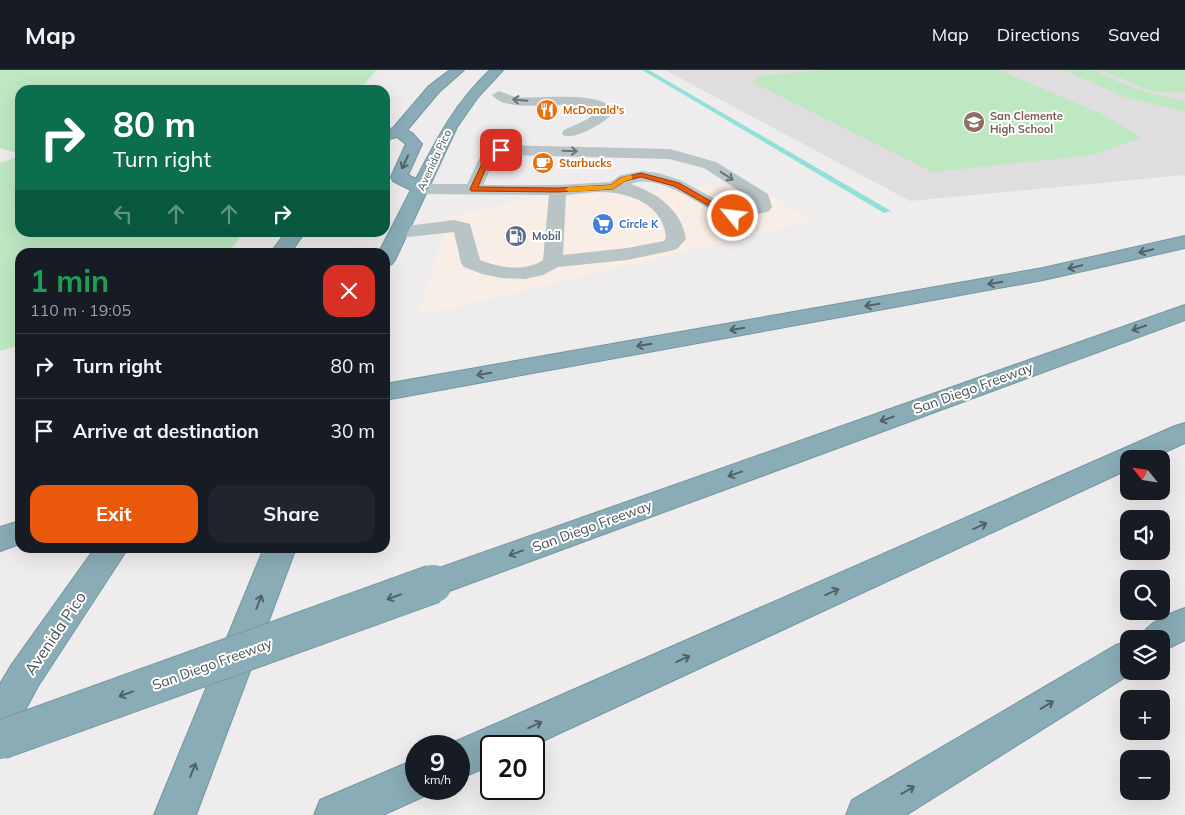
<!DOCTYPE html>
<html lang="en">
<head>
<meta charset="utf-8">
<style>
  :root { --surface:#171b24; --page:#20242c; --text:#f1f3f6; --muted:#9ea1a6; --line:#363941; --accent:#ea580c }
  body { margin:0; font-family:Mulish,sans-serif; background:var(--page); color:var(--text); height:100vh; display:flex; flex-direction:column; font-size:19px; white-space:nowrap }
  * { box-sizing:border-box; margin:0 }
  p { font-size:16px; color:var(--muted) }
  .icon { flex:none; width:28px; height:28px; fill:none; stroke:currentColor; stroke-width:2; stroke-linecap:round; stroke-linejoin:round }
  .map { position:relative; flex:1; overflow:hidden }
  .side { position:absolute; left:15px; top:178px; width:375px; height:305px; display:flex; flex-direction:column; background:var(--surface); border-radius:15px; box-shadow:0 5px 20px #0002 }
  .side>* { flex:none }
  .banner { position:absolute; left:15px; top:15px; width:375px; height:152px; border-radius:15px; box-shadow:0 5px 20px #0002; background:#0b6e4f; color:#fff; overflow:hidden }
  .needle { width:32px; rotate:300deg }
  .controls { position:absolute; left:1120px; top:380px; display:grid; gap:10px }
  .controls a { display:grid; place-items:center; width:50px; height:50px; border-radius:10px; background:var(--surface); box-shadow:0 5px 20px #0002; font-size:25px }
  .speed { position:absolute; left:405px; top:665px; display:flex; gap:10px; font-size:25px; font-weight:700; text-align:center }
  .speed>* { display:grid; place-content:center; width:65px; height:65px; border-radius:50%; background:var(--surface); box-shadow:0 5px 20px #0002; line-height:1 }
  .speed small { font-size:12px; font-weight:400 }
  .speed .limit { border:2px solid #111; border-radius:8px; background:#fff; color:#111 }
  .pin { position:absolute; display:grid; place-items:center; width:42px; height:42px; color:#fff; margin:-21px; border-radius:10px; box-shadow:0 2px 8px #0006 }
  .me { position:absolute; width:55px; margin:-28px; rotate:299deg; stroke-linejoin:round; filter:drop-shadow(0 0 4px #0008) }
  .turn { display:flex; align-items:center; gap:18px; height:105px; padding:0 15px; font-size:22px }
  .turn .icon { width:65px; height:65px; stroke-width:2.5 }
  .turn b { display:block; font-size:35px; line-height:42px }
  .lanes { display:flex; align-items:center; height:48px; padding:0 15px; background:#0003; justify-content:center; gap:25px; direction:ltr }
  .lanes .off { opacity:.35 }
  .round { display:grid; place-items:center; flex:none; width:52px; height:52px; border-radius:15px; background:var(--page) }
  .summary { display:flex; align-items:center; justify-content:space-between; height:85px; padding:0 15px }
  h1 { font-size:30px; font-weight:700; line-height:38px; color:#1e9e55 }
  .cta { display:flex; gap:10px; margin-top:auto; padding:10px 15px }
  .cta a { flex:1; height:58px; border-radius:15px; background:var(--accent); color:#fff; font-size:20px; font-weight:700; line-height:58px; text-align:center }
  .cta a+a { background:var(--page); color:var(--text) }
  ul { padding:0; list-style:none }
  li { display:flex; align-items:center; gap:15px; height:65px; padding:0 15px; border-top:1px solid var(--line) }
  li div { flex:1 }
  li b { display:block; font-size:19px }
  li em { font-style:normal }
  header { display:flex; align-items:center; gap:30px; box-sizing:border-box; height:70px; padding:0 25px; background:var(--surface); border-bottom:1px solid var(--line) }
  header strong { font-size:24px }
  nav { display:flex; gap:28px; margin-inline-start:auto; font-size:18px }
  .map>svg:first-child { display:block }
  .commercial { fill:#f9eee6 }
  .education { fill:#dfddde }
  .green { fill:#bee8c2 }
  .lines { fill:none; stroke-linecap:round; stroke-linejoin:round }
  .stream { fill:#91e0d9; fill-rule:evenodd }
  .highway-casing { stroke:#7497a1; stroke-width:2 }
  .minor { fill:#b9c4c7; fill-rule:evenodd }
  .highway { fill:#89acb6; fill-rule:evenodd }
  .highway-bridge-far1-casing { stroke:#7497a1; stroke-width:32; stroke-linecap:butt }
  .highway-bridge-casing { stroke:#7497a1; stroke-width:40; stroke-linecap:butt }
  .highway-bridge-far1 { stroke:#89acb6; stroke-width:29 }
  .highway-bridge { stroke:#89acb6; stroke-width:38 }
  .oneway { stroke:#697679 }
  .oneway2 { stroke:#516165 }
  .route { fill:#ea580c; stroke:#983908 }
  .slow { fill:#f59e0b }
  .labels { text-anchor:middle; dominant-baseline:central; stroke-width:4; stroke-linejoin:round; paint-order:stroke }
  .far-food-label { font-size:11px; font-weight:bold; fill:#c56008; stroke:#fff; text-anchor:start }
  .far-education-label { font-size:11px; font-weight:bold; fill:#785e54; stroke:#fff; text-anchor:start }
  .far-street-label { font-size:11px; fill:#475457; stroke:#fff }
  .far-shop-label { font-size:11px; font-weight:bold; fill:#366cbe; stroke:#fff; text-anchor:start }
  .far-service-label { font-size:11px; font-weight:bold; fill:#4e5e75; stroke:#fff; text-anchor:start }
  .street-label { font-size:14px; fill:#475457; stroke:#fff }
  .near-street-label { font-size:16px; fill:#475457; stroke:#fff }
</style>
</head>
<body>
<header>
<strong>Map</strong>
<nav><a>Map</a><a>Directions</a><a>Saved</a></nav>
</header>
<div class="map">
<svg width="1185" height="745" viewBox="0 0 1185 745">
  <rect width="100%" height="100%" fill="#efeced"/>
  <!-- commercial -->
  <path class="commercial" d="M751 113 811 151 418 246 449 147 521 130Z"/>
  <!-- education -->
  <path class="education" d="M665 0H1185V105L910 131Z"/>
  <!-- green -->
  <path class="green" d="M0 0H376L360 20H20V84L0 78Z
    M827 0H999L1104 45 1141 68 1093 85 933 102 753 13 759 6Z
    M1064 0H1093L1132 18 1185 32V42L1124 27Z
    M1103 0H1185V21L1153 22Z
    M20 86V162L244 163 228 182H20V275L0 281V93Z"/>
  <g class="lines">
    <!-- stream -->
    <path class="stream" d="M642 0H649L891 141 884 143Z"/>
    <!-- highway casing -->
    <g class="highway-casing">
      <path id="highway" d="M450 0H464L439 22 407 60 412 63 422 74 408 105 416 109C439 65 454 35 490 0H503L478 27 457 57 395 190 392 194 385 196V182H379L411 120 393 111 391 107 406 74 397 67 385 70V61L393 58 429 16Z
        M286 162H305L291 182H271Z
        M1185 166V178L1043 210 385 330V314L1043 198Z
        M1185 235V250L452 520 440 524 428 520 423 511 428 502Z
        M1185 353V373L1150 389H1129V399L532 676H491V695L459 709V676H445L1175 356Z
        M20 451V474L0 481V457Z
        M95 478H128L38 616 14 661 0 667V614L12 594Z
        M264 478H296L196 745H154Z
        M1185 538V570L1161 582V569H1139C1148 552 1168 544 1185 538Z
        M1129 571V601H1135L906 745H846L852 730 1116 575Z
        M416 689V719H432L431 723 383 745H314L320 730Z"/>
    </g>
    <!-- minor -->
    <path class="minor" d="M499 21C505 23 511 26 517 27 542 30 599 19 615 41 607 52 577 69 564 66L562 63 564 60 586 50 599 41C573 26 510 47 492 25Z
      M501 75 670 79 716 92 768 124 772 137 769 141 733 151 727 150C702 136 659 102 630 114 656 122 682 140 686 169L677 179 670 181 627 190 558 197 543 205 525 209 501 208 482 204 464 197 461 193 454 162 399 168 392 166 390 162 392 158 454 150 470 154 480 190C499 198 526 202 543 190L549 125 421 124 415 123 412 119 415 115 421 114H467L480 87ZM504 85 669 89 704 98 753 130 754 134 735 140 680 110 658 103 642 101 621 105 610 112 558 115H483L493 93ZM596 122C626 121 664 133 666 168L664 171 627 178 563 185 566 125Z"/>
    <!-- highway -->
    <use href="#highway" class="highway"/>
    <!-- highway-bridge-far1 casing -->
    <g class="highway-bridge-far1-casing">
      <path id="highway-bridge-far1" d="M429 515 440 511"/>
    </g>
    <!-- highway-bridge casing -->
    <g class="highway-bridge-casing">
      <path id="highway-bridge" d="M0 670 433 514"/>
    </g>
    <!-- highway-bridge-far1 -->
    <use href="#highway-bridge-far1" class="highway-bridge-far1"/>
    <!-- highway-bridge -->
    <use href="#highway-bridge" class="highway-bridge"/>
  </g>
  <!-- one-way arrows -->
  <defs><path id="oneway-shaft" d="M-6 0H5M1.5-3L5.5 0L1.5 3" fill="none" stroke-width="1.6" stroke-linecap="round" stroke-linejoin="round" transform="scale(1.25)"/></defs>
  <g class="oneway">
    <use href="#oneway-shaft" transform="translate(520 30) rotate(-175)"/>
    <use href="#oneway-shaft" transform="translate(570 81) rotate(2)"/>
    <use href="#oneway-shaft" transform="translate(727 106) rotate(33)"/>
  </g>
  <g class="oneway2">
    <use href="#oneway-shaft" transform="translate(405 92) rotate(115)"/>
    <use href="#oneway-shaft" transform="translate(1146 181) rotate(167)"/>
    <use href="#oneway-shaft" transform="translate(1075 197) rotate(167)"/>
    <use href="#oneway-shaft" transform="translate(995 213) rotate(170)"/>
    <use href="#oneway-shaft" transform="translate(872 235) rotate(170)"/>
    <use href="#oneway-shaft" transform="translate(1139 258) rotate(161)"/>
    <use href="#oneway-shaft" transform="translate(737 259) rotate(171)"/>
    <use href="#oneway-shaft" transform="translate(644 275) rotate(170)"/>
    <use href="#oneway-shaft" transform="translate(484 304) rotate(170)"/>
    <use href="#oneway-shaft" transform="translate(887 349) rotate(160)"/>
    <use href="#oneway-shaft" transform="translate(735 404) rotate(160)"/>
    <use href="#oneway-shaft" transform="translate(980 456) rotate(-24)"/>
    <use href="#oneway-shaft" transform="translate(516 483) rotate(160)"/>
    <use href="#oneway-shaft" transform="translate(832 522) rotate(-24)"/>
    <use href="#oneway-shaft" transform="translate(394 527) rotate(160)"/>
    <use href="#oneway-shaft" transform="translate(259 532) rotate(-69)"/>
    <use href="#oneway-shaft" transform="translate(683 589) rotate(-24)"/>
    <use href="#oneway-shaft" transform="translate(126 624) rotate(160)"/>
    <use href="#oneway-shaft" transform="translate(1047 635) rotate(-31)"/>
    <use href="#oneway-shaft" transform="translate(535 655) rotate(-24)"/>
    <use href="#oneway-shaft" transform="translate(193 700) rotate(-68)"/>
    <use href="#oneway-shaft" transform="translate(908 720) rotate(-31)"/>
  </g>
  <!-- route -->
  <path class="route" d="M499 79 505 80 489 91 478 117 558 118 611 115 620 108 641 103 679 113 737 146 730 148 674 116 641 107 625 111 613 119 558 122 471 121 470 119 484 89Z"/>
  <!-- slow -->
  <path class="slow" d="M630 105 632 106V109L625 111 613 119 569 122 565 119 569 117 611 115 620 108Z"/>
  <!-- icons -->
  <defs>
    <g id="restaurant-disc" transform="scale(1.125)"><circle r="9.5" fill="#e8710a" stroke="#fff"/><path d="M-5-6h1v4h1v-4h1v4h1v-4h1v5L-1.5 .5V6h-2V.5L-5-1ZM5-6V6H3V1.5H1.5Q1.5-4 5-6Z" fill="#fff"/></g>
    <g id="school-disc" transform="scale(1.125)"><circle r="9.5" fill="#8d6e63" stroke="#fff"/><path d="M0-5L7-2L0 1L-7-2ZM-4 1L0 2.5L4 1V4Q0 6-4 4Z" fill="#fff"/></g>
    <g id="cafe-disc" transform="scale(1.125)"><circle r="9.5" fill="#e8710a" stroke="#fff"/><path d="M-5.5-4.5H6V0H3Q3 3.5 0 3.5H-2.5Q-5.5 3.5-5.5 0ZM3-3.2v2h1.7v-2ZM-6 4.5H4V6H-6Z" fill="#fff"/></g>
    <g id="supermarket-disc" transform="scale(1.125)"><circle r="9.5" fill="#3f7fe0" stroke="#fff"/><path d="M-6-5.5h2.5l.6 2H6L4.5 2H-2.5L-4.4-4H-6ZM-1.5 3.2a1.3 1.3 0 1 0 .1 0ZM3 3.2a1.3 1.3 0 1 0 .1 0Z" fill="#fff"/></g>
    <g id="fuel-disc" transform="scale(1.125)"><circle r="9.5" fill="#5c6f8a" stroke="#fff"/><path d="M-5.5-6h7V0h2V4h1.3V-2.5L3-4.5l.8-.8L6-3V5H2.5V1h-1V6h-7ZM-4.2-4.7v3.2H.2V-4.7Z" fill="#fff"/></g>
  </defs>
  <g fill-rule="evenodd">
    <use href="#restaurant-disc" x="547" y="40"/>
    <use href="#school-disc" x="974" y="52"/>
    <use href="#cafe-disc" x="543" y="93"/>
    <use href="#supermarket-disc" x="603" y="154"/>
    <use href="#fuel-disc" x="516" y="166"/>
  </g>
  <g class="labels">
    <!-- far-food labels -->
    <g class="far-food-label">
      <text x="563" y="40">McDonald's</text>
      <text x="559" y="93">Starbucks</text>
    </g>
    <!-- far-education labels -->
    <g class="far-education-label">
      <text x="990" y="46">San Clemente<tspan x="990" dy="13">High School</tspan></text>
    </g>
    <!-- far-street labels -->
    <g class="far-street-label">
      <text transform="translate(434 90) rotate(-65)">Avenida Pico</text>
    </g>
    <!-- far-shop labels -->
    <g class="far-shop-label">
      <text x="619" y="154">Circle K</text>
    </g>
    <!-- far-service labels -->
    <g class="far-service-label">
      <text x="532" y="166">Mobil</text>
    </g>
    <!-- street labels -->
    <g class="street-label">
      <text transform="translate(973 318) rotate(-20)">San Diego Freeway</text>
      <text transform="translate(592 456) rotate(-20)">San Diego Freeway</text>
      <text transform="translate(212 594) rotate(-20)">San Diego Freeway</text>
    </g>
    <!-- near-street labels -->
    <g class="near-street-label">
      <text transform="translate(55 563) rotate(-56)">Avenida Pico</text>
    </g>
  </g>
</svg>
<div class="controls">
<a><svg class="needle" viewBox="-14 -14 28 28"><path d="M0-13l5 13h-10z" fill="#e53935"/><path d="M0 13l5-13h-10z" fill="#9ea1a6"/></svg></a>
<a><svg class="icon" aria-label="sound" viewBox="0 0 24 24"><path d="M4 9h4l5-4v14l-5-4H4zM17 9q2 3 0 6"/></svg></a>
<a><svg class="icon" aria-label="search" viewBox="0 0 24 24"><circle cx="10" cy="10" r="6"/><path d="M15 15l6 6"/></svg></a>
<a><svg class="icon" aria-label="layers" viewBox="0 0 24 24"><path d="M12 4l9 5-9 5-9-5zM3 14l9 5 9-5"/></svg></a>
<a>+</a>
<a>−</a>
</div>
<div class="speed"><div>9<small>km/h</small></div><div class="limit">20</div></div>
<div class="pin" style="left:501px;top:80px;background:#d93025"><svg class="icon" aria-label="arrive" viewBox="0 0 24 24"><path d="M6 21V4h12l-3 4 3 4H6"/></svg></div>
<svg class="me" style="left:733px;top:146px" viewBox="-20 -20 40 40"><circle r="17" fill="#ea580c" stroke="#fff" stroke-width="3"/><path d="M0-11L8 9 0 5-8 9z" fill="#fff"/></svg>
<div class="banner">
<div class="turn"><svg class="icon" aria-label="right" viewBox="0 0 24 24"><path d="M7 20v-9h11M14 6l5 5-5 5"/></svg><div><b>80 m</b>Turn right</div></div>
<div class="lanes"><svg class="icon off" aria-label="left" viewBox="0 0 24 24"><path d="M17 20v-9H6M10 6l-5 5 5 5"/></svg><svg class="icon off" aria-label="ahead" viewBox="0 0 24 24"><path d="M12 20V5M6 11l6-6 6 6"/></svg><svg class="icon off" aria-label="ahead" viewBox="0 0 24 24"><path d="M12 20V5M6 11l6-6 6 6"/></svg><svg class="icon" aria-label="right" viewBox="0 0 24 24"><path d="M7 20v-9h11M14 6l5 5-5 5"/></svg></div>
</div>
<section class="side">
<div class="summary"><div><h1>1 min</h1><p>110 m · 19:05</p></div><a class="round" style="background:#d93025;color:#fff"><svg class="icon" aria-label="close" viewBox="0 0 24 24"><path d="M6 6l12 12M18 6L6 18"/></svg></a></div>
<ul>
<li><svg class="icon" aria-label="right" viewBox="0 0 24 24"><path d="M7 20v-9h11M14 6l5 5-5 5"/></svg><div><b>Turn right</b></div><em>80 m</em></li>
<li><svg class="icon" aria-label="arrive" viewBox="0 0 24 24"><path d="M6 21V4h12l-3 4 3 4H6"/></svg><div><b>Arrive at destination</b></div><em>30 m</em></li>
</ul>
<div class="cta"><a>Exit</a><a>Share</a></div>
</section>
</div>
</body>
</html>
